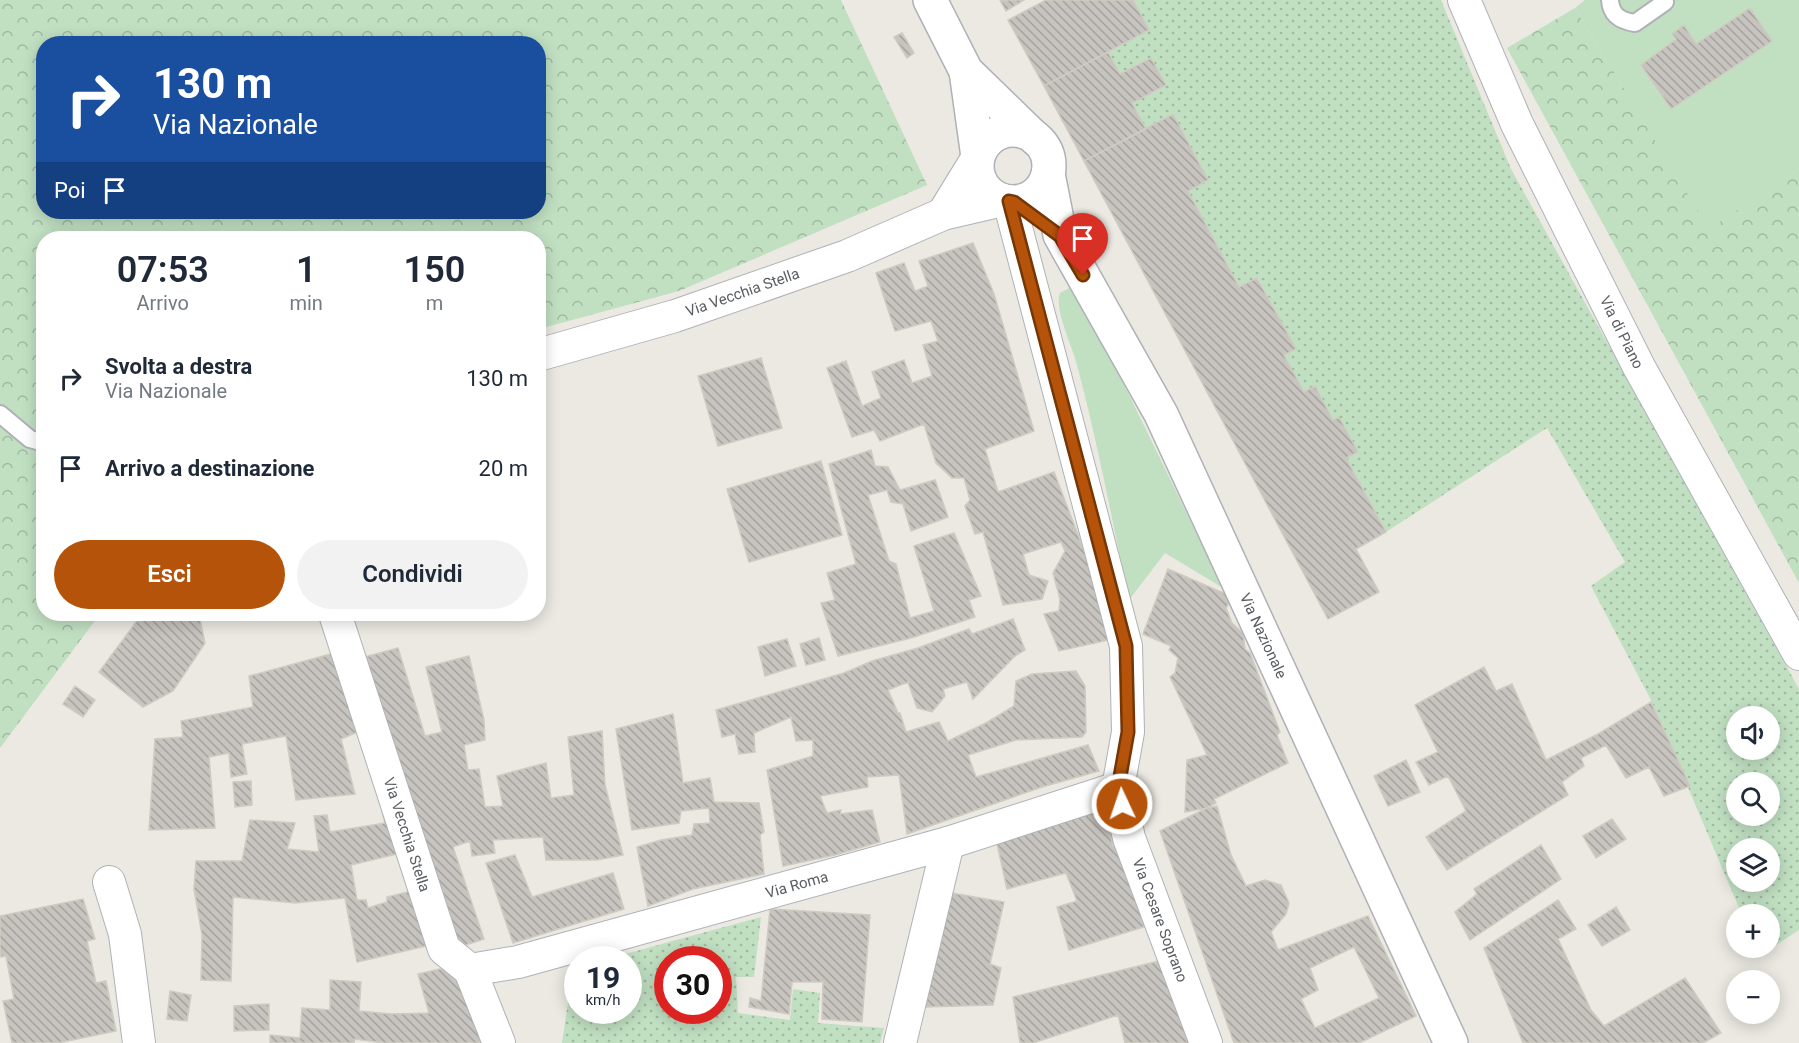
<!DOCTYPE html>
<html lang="it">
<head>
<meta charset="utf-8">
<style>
  :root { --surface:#fff; --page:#f2f2f3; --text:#1f2937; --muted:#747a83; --accent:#b45309 }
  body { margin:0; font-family:Roboto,sans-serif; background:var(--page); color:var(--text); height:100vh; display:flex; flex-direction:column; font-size:22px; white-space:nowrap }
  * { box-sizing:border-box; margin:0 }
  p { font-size:20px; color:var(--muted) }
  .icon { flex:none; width:33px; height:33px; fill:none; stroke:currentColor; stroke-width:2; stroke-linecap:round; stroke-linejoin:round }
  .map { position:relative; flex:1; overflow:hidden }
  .drawer { position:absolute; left:36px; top:231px; width:510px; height:390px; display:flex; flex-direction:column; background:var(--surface); border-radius:24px; box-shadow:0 3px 15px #0003 }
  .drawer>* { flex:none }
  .hud { position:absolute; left:36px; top:36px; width:510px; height:183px; border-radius:24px; box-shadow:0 3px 15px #0003; background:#1a4fa0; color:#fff; overflow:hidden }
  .fabs { position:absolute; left:1726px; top:706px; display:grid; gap:12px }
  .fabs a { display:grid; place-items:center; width:54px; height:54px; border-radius:50%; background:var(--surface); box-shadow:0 3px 15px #0003; font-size:30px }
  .speed { position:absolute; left:564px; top:946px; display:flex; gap:12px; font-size:30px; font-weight:700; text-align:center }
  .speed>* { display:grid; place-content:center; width:78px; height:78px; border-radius:50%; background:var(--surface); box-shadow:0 3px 15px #0003; line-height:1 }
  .speed small { font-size:15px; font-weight:400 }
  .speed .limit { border:9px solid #d22; background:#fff; color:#111 }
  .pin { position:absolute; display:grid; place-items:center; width:51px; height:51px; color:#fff; margin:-62px -26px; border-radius:50% 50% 50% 0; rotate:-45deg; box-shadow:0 0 6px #0007 }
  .pin .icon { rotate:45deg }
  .me { position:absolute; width:66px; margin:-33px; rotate:357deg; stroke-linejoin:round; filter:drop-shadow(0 0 4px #0008) }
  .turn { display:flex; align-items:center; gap:21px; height:126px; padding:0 18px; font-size:27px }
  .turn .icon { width:78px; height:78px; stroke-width:2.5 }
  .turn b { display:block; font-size:42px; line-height:51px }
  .then { display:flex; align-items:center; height:57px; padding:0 18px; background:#0003; gap:12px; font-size:22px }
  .eta { display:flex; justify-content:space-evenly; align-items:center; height:102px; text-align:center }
  .eta b { font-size:36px; font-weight:600; line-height:42px }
  .cta { display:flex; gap:12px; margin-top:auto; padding:12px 18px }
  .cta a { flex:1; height:69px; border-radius:36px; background:var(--accent); color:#fff; font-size:24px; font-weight:600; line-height:69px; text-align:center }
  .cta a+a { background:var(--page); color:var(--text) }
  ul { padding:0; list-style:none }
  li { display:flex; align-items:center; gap:18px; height:90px; padding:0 18px }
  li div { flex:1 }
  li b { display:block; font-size:22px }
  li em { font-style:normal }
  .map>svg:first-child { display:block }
  .green { fill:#c1e0c2 }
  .forest { fill:url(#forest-crowns); fill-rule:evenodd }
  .park { fill:url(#park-dots); fill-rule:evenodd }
  .building { fill:url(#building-back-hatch); stroke:#cfcbc1; stroke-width:1.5; fill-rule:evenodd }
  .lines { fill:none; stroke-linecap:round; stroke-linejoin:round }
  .service-casing { stroke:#afb2b6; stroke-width:20 }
  .minor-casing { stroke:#afb2b6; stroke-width:34 }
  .secondary-casing { stroke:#afb1b6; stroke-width:36 }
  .service { stroke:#fff; stroke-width:16 }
  .minor { stroke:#fff; stroke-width:32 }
  .secondary { stroke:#fff; stroke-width:33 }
  .route-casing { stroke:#753606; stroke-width:15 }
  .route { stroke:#b45309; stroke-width:10 }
  .labels { text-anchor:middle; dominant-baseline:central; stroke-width:6; stroke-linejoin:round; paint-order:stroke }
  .street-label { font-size:15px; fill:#5a5d61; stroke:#fff }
</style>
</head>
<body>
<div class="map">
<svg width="1799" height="1043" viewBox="0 0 1799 1043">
  <defs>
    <pattern id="forest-crowns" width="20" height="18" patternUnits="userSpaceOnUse" patternTransform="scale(1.5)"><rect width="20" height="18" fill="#c1e0c2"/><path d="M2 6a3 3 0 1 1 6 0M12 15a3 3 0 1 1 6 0" fill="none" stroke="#a0b9a1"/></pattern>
    <pattern id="park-dots" width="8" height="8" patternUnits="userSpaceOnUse" patternTransform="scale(1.5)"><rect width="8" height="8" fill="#c1e0c2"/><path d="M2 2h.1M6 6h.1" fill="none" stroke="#a0b9a1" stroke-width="1.8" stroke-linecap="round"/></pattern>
    <pattern id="building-back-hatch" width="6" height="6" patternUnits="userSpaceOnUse" patternTransform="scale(1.5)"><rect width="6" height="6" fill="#c7c4bf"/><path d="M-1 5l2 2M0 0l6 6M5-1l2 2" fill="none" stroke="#a5a29f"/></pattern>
  </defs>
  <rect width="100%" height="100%" fill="#ebe9e2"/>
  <!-- green -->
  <path class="green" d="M1585 0H1799V169L1709 230 1575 8Z
    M1069 288 1081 296 1223 588 1165 553 1129 600C1112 520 1097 438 1075 358 1070 342 1054 307 1060 293Z"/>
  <!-- forest -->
  <path class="forest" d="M0 0H841L927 185 679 291 539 329 538 238H44V614H100L0 748ZM44 44H538V212H44Z
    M1575 8 1709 229 1799 169V583L1507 48Z"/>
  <!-- park -->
  <path class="park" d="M1133 0H1441L1511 169 1799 689V930L1759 956 1756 948H1770V915H1742L1651 700 1591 586 1625 562 1547 428 1386 532 1346 458 1358 452 1339 418 1333 420 1315 386 1304 392 1284 355 1296 349 1258 278 1239 287 1188 191 1208 180 1173 114 1146 129 1132 103 1165 85 1151 58 1120 74 1108 52ZM1737 717H1770V750H1737ZM1737 783H1770V816H1737ZM1737 849H1770V882H1737Z
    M761 917 754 977H736L738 1013 790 1020 793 989 820 993 818 1023 884 1028 880 1043H562L573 969 577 967 578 1011H628V960H603ZM668 960H718V1011H668Z"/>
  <!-- building -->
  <path class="building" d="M1000 0H1024L1006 11Z
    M1046 0H1133L1149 30 1044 86 1008 20Z
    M1750 8 1772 41 1671 109 1641 65 1676 39 1672 34 1684 25 1696 44Z
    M902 33 914 53 907 58 894 37Z
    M1108 52 1120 74 1151 58 1166 85 1132 103 1146 129 1084 161 1044 86Z
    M1173 114 1208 180 1188 191 1239 287 1257 278 1296 349 1284 355 1304 392 1315 386 1333 420 1339 417 1358 452 1346 458 1386 532 1356 549 1379 592 1328 619 1084 161Z
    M973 243 994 294 1034 431 985 449 998 492 1054 472 1087 558 1113 639 1059 651 1044 614 1059 611 1060 599 1053 573 1065 551 1061 542 1023 554 1029 575 1048 581 1042 599 1003 605 983 532 975 534 965 506 970 500 964 478H952L936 463 924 424 880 441 874 430 852 437 827 368 846 361 862 406 881 398 872 372 904 360 912 383 932 376 923 345 938 341 931 321 895 331 876 273 904 263 915 291 928 286 919 261Z
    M761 358 782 428 718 446 698 376Z
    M871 450 875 466 888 467 900 490 935 480 948 517 911 531 903 504 891 502 887 490 868 495 889 561 896 564 910 618 934 611 914 546 954 533 981 596 969 600 975 617 911 638 838 656 821 603 835 600 827 573 856 564 829 464Z
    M821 461 842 535 749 562 727 489Z
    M1168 569 1233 597 1226 608 1232 623 1243 633 1245 649 1250 653 1280 732 1277 735 1288 763 1214 799 1216 803 1207 808 1185 812 1187 760 1207 755 1170 677 1175 673 1178 658 1169 650 1171 646 1143 634Z
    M142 614H199L205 643 173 691 143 707 99 672Z
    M1013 619 1025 650 1015 656 973 699 967 682 943 689 945 696 932 712 917 708 908 682 888 690 898 713H900L906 732 939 722 948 741 986 723 1014 706 1016 681 1032 674 1076 671 1085 686 1086 732 1082 737 1016 740 968 755 976 777 1088 745 1099 771 1042 787 907 834 899 775 867 777 868 787 820 796 827 813 841 810 840 814 872 810 880 842 835 855 783 866 767 770 813 756V740L796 741 791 717 754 733 755 752 739 754 735 734 722 737 716 710 844 673 872 661 918 648 969 629 972 634Z
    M819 638 825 660 806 665 800 644Z
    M787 639 796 666 765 676 758 647Z
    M398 648 425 736 442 732 426 667 469 656 484 720 485 740 464 745 468 770 479 769 485 807 503 806 497 776 546 763 551 798 574 795 568 737 602 731 605 785 623 855 597 860H546L543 837 493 840 495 853 472 856 470 841 453 847 484 939 463 946 451 938 361 658Z
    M342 651 360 731 341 739 355 794 296 800 286 736 242 744 247 774 231 777 229 753 209 757 215 828 149 830 155 739 183 737 181 721 253 707 249 676Z
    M1484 667 1496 691 1512 684 1546 760 1598 734 1651 702 1690 786 1664 796 1649 767 1626 778 1606 745 1581 758 1584 766 1562 782 1568 795 1447 870 1426 837 1466 811 1448 776 1429 785 1416 762 1438 752 1415 705Z
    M75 686 95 700 83 717 63 704Z
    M673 714 683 783 710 778 714 802 759 803 764 832 760 835 764 874 693 889 648 906 637 847 661 840 692 835 694 824 710 823 709 808 681 811 679 823 632 830 616 729Z
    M1406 760 1420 792 1388 806 1374 776Z
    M251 781 252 805 235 807 233 782Z
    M380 802 405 852 351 865 357 900H366L368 908 387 902V897L420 889 435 944 357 962 345 898 295 903 233 897 231 981 201 980 202 935 194 889 196 861H242L250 820 295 823 287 849 319 852 314 816 327 815 330 832 385 823Z
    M1103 802 1113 846H1121L1150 925 1069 950 1057 907 1077 901 1066 873 1007 889 995 835Z
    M1217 806 1231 855 1246 886 1265 880 1281 885 1289 903 1286 914 1271 932 1278 950 1368 916 1416 1016 1359 1043H1234L1160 831 1207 808ZM1354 947 1379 998 1315 1028 1301 999 1318 990 1310 968Z
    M1612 819 1626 839 1596 858 1583 836Z
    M1541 845 1561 879 1470 940 1455 912 1477 894 1474 889Z
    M515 855 532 897 613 873 624 909 513 943 486 863Z
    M952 893 1004 902 990 964 1001 968 993 1005 925 1007Z
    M83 899 95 939 87 941 96 983 106 981 116 1031 58 1043H12L3 1001 14 999 6 956 1 957 0 950V916Z
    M1558 900 1576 929 1558 939 1591 1010 1604 1026 1685 978 1721 1033 1703 1043H1523L1484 948Z
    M1616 907 1630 930 1602 946 1588 925Z
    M770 909 870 915 862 1022 822 1019 823 982H792L789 1014 749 1007 750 998 761 1001Z
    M1171 958 1199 1043H1125L1118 1015 1033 1043H1020L1013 997Z
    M458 965 484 1043H383L355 1039 354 1043H270V1035L300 1038 302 1008 330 1010V980L361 982 359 1011 392 1014 429 1013 418 974Z
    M170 991 191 995 187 1021 167 1019Z
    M269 1004V1030L234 1031V1006Z"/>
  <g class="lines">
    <!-- service casing -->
    <g class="service-casing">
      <path id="service" d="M1610 0C1611 16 1621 21 1635 23L1665 2 1663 0
        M0 414 30 439 44 443"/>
    </g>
    <!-- minor casing -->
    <g class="minor-casing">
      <g id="minor">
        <path id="s1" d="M1464 0 1517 124 1639 367 1799 654"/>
        <path id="s2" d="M1009 201 1126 646 1128 732 1118 788 1129 838 1206 1043"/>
        <path d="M943 214 978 157"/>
        <path id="s3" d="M538 355 675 316 847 256 943 214 1003 200"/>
        <path id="s4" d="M335 614 444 949 470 970 499 1043"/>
        <path d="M109 882 125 934 139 1043"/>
        <path id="s5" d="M470 970 518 962 948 843 1118 788"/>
        <path d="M900 1043 948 843"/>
      </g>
    </g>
    <!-- secondary casing -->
    <g class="secondary-casing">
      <g id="secondary">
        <path d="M930 0 966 71 1037 140"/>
        <path d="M966 71 978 157"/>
        <circle cx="1013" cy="166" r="36"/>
        <path id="s6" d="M1048 174 1060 235 1161 414 1451 1043"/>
      </g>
    </g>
    <!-- service -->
    <use href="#service" class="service"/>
    <!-- minor -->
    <use href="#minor" class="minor"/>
    <!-- secondary -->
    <use href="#secondary" class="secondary"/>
  </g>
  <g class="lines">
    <!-- route casing -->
    <g class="route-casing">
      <path id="route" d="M1083 275 1060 236 1014 202 1009 201 1126 646 1128 732 1118 788 1122 804"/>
    </g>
    <!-- route -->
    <use href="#route" class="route"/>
  </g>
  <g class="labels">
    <!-- street labels -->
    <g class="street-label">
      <text stroke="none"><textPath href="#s3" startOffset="214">Via Vecchia Stella</textPath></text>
      <text stroke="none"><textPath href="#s1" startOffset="368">Via di Piano</textPath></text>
      <text stroke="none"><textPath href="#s6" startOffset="512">Via Nazionale</textPath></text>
      <text stroke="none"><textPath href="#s4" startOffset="232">Via Vecchia Stella</textPath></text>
      <text stroke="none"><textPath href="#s5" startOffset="338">Via Roma</textPath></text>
      <text stroke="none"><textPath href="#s2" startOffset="742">Via Cesare Soprano</textPath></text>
    </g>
  </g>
</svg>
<div class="fabs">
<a><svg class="icon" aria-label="sound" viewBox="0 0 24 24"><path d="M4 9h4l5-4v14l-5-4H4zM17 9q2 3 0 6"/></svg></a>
<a><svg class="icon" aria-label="search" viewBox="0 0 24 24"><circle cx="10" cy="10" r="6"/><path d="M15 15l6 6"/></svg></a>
<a><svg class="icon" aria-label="layers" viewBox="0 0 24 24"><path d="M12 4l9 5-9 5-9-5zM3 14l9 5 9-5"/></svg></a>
<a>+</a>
<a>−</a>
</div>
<div class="speed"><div>19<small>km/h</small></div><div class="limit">30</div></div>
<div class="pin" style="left:1083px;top:275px;background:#d93025"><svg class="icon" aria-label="arrive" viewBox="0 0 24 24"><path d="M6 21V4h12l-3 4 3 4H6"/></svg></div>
<svg class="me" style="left:1122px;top:804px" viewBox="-20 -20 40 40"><circle r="17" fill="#b45309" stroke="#fff" stroke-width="3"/><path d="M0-11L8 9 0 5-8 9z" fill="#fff"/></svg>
<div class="hud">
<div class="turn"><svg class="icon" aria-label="right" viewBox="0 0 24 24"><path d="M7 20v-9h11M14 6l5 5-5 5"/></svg><div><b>130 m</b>Via Nazionale</div></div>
<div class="then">Poi<svg class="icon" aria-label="arrive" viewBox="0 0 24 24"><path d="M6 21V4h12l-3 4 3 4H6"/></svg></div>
</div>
<section class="drawer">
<div class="eta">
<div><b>07:53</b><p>Arrivo</p></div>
<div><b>1</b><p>min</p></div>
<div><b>150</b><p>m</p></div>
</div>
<ul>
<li><svg class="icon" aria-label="right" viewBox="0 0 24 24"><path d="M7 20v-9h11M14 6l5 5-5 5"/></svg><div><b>Svolta a destra</b><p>Via Nazionale</p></div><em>130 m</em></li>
<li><svg class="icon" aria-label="arrive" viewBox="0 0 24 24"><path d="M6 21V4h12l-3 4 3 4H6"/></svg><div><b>Arrivo a destinazione</b></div><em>20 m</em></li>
</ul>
<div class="cta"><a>Esci</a><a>Condividi</a></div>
</section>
</div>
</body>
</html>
